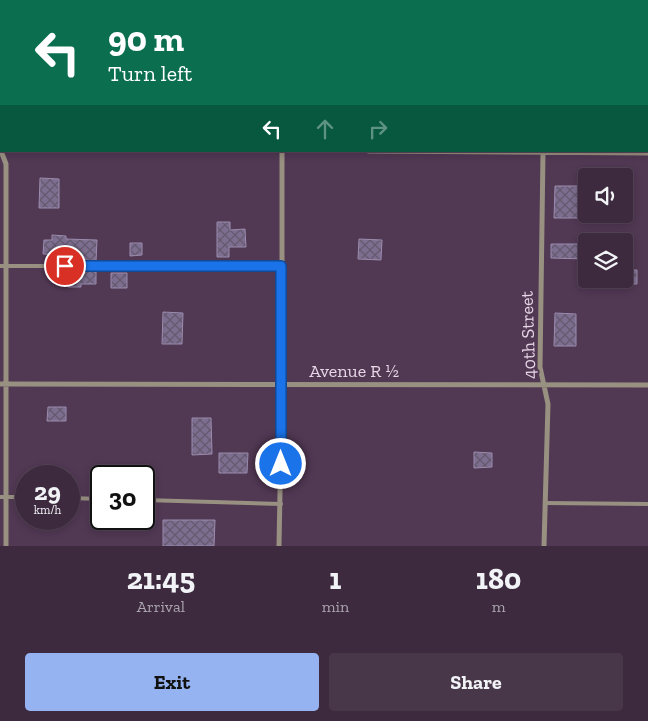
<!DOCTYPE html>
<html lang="en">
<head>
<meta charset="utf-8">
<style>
  :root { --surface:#3d2a3e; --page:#483649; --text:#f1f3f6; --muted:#ada7b0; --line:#564658; --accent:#95b2f1 }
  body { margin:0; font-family:"Zilla Slab",serif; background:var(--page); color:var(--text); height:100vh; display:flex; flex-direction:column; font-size:19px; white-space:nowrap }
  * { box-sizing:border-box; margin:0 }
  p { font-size:16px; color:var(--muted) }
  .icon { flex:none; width:28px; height:28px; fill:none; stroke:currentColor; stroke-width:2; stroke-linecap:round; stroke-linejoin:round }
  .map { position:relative; height:546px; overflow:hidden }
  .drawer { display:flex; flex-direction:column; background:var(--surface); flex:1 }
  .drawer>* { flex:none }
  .top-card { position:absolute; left:0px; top:0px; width:649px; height:152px; box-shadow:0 2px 8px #0003,0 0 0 1px var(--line); background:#0b6e4f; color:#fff; overflow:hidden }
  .tools { position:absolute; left:578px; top:168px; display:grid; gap:10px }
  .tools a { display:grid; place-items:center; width:55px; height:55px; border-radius:5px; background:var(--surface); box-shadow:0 2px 8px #0003,0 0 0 1px var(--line); font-size:25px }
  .speed { position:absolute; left:15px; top:465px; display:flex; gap:10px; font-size:25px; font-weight:700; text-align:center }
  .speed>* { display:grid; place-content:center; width:65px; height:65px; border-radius:50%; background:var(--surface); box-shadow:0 2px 8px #0003,0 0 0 1px var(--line); line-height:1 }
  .speed small { font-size:12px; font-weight:400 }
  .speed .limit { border:2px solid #111; border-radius:8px; background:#fff; color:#111 }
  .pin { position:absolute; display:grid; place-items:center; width:42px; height:42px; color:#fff; margin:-21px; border:2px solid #fff; border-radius:50%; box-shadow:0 1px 5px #0007 }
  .me { position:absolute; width:55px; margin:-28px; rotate:0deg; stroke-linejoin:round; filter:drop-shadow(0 0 4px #0008) }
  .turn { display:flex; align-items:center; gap:18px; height:105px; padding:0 25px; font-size:22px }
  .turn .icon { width:65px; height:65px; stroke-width:2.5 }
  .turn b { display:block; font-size:35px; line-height:42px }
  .lanes { display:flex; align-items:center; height:48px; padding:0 25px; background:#0003; justify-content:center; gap:25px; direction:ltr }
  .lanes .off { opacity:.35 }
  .eta { display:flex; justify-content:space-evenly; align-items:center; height:85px; text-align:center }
  .eta b { font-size:30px; font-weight:800; line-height:35px }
  .button { display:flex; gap:10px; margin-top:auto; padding:10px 25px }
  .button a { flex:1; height:58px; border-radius:5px; background:var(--accent); color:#111; font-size:20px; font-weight:800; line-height:58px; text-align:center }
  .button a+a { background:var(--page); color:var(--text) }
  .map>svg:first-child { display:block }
  .building { fill:url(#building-cross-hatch); stroke:#9b8caf }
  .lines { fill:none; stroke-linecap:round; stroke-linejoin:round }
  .lane { stroke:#989081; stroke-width:4 }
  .street { stroke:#989081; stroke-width:5 }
  .route-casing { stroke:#114b97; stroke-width:12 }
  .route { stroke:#1a73e8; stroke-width:9 }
  .labels { text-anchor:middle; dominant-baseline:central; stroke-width:4; stroke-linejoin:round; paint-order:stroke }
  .street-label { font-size:18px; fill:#e6d6e6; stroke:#513853 }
</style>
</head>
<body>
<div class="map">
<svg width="648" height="546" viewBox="0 0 648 546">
  <defs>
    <pattern id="building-cross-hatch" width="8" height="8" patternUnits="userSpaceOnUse" patternTransform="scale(1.25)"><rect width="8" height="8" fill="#7d6e90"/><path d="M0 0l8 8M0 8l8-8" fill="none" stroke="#64596e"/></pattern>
  </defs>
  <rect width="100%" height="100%" fill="#513853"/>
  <!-- building -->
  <path class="building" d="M40 178 59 179V208H39Z
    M555 186H578V218H554Z
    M217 222H230V230L245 229 246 247H229V257H217Z
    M52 235 66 236V239L97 240 96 262H68V255L43 254 44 240H52Z
    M359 239 382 240 381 260 358 259Z
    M130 243H142V255L130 256Z
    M551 244H586V259L551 258Z
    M68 270H96V284H81V287H68Z
    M624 270H637V284H624Z
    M111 273H127V288H111Z
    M163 312 183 313 182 344H162Z
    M555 313 576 314V346H554Z
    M48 407H66V421H47Z
    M192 418H211L212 454 192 455Z
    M474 452 492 453V467L474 468Z
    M219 453H248L247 473H219Z
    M163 520H215L214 546H163Z"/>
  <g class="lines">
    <!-- lane -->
    <path class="lane" d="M0 30H1
      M0 266H281
      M0 497H26
      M69 498 101 499
      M144 500 281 504
      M545 503 648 504"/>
    <!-- street -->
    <path class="street" d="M283 1V0
      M0 147H1
      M1 151 6 164V546
      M368 151 648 153
      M543 152 540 367 548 404 544 546
      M0 384 648 385
      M279 546 282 385V151"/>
  </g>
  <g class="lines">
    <!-- route casing -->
    <g class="route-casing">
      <path id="route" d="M65 266H281V464"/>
    </g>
    <!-- route -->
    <use href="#route" class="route"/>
  </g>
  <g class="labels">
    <!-- street labels -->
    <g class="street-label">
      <text transform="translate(528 335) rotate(-92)">40th Street</text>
      <text x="354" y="371">Avenue R ½</text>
    </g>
  </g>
</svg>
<div class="tools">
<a><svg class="icon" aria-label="sound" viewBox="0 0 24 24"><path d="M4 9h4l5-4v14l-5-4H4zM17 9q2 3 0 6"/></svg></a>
<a><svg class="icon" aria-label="layers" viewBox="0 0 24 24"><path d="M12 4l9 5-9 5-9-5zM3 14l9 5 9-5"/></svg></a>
</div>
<div class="speed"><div>29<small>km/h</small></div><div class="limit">30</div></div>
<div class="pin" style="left:65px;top:266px;background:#d93025"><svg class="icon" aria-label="arrive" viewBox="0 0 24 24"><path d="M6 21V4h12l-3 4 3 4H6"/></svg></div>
<svg class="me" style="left:281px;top:464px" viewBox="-20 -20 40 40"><circle r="17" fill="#1a73e8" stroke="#fff" stroke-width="3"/><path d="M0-11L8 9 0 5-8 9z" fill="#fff"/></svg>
<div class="top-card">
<div class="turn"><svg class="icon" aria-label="left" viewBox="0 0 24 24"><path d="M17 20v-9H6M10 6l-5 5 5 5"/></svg><div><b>90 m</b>Turn left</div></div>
<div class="lanes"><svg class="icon" aria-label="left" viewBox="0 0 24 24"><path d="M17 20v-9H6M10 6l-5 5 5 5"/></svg><svg class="icon off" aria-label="ahead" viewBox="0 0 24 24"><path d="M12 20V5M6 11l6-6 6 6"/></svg><svg class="icon off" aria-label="right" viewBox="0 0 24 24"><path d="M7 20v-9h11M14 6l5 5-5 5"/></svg></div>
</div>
</div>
<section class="drawer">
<div class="eta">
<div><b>21:45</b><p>Arrival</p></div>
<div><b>1</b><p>min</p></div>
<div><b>180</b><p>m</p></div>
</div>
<div class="button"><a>Exit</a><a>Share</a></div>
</section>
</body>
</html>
